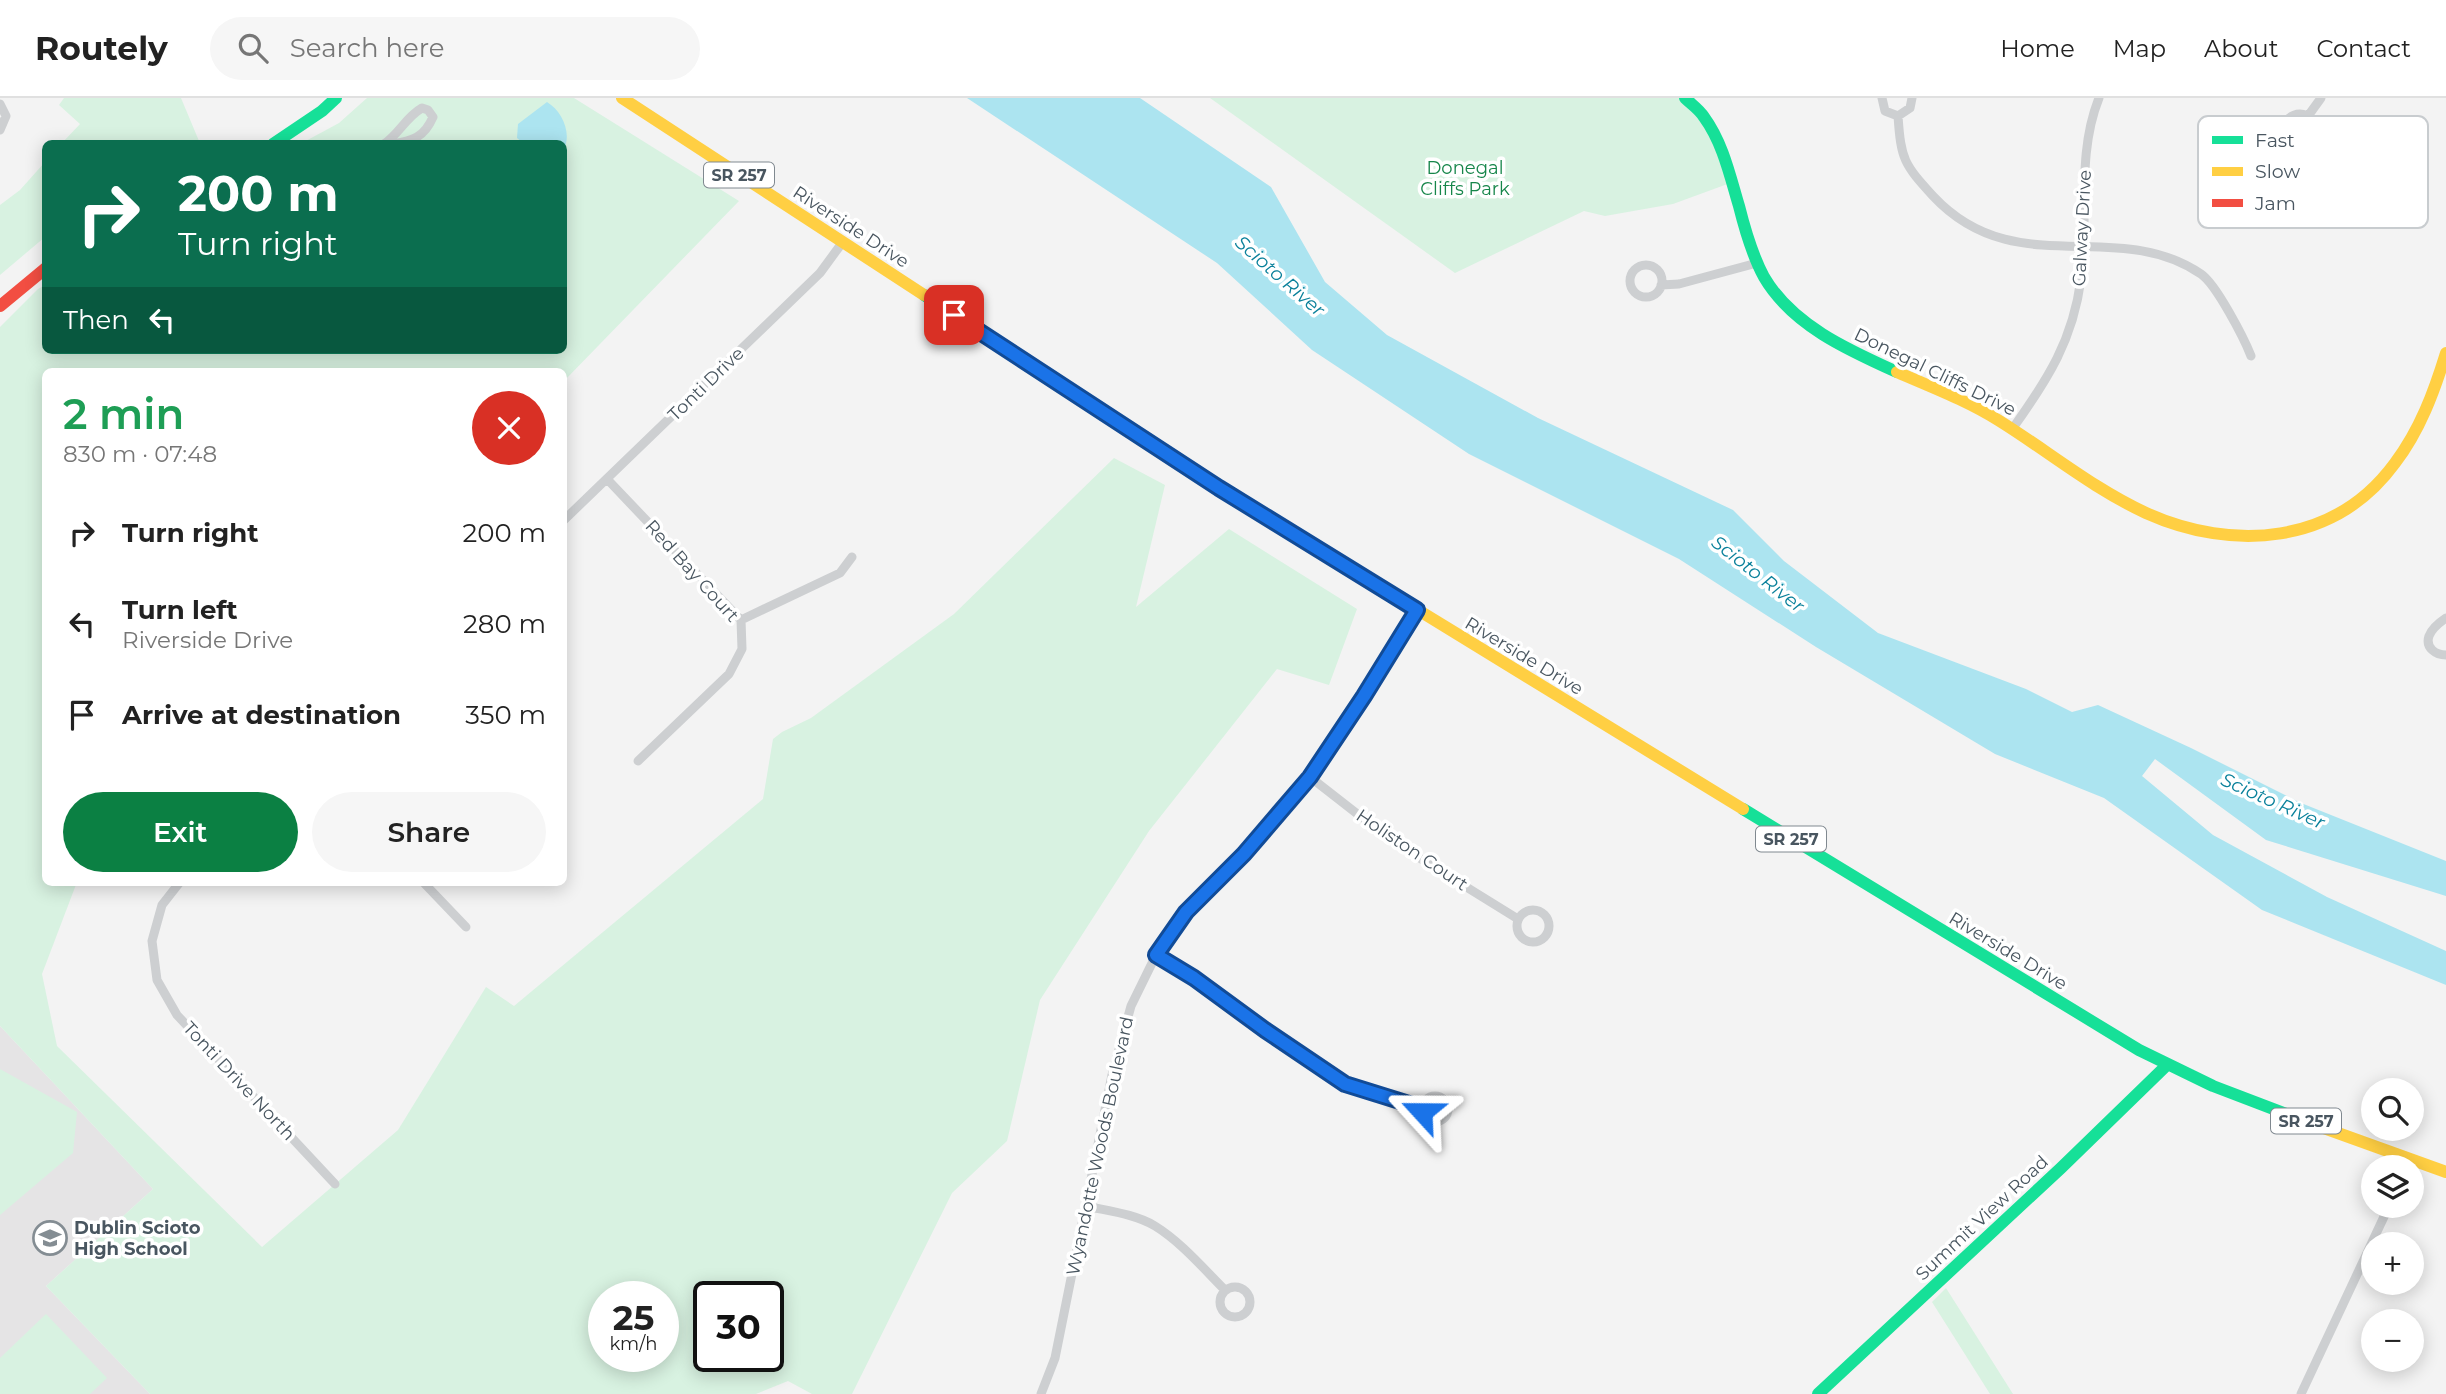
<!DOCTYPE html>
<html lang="en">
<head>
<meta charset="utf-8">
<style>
  :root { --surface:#fff; --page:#f6f6f6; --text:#222; --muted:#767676; --line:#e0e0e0; --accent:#0b8043 }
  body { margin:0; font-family:Montserrat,sans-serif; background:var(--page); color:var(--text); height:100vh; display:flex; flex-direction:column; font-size:26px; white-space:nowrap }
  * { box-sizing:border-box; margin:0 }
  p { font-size:23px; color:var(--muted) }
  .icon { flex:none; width:38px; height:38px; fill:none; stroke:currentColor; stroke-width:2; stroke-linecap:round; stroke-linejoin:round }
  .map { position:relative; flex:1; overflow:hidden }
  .side { position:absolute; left:42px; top:270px; width:525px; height:518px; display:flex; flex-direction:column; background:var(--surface); border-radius:10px; box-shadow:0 4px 18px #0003 }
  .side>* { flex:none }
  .banner { position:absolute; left:42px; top:42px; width:525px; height:214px; border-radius:10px; box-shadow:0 4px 18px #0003; background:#0b6e4f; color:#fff; overflow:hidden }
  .tools { position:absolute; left:2361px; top:980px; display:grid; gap:14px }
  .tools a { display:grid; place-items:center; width:63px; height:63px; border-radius:50%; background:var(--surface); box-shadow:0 4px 18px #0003; font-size:35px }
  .speed { position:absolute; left:588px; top:1183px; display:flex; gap:14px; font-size:35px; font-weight:700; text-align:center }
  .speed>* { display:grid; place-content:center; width:91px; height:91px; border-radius:50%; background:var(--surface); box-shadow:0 4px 18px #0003; line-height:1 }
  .speed small { font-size:18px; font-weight:400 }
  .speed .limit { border:4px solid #111; border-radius:10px; background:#fff; color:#111 }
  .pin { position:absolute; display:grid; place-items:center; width:60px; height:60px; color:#fff; margin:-30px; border-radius:14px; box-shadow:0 4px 10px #0006 }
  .me { position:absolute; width:77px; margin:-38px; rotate:294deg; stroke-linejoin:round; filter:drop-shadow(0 0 5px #0008) }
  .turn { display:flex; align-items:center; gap:24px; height:147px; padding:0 21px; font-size:32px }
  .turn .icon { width:91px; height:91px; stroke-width:2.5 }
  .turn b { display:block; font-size:49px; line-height:60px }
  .then { display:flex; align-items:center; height:66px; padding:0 21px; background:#0003; gap:14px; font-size:26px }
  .round { display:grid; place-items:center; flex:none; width:74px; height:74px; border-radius:37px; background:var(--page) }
  .summary { display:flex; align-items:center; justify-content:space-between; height:119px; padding:0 21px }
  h1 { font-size:42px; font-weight:600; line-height:52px; color:#1e9e55 }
  .action { display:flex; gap:14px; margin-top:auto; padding:14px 21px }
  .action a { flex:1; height:80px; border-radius:42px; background:var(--accent); color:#fff; font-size:28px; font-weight:600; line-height:80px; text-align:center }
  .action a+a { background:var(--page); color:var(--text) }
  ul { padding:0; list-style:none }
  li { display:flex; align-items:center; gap:21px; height:91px; padding:0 21px }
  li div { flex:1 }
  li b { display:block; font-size:26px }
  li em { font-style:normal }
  header { display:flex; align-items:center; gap:42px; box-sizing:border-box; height:98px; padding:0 35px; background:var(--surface); border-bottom:2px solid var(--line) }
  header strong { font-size:33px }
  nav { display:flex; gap:38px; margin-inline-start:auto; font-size:24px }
  .search { width:490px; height:63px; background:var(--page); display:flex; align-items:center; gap:18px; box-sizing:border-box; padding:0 24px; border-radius:38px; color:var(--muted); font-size:26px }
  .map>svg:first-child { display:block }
  .education { fill:#e5e4e5 }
  .green { fill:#d8f2e1; fill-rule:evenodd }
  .water { fill:#ace4f0 }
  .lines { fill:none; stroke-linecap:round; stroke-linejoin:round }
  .street { stroke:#cdcfd1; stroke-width:9 }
  .fast { stroke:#16e098; stroke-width:12 }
  .slow { stroke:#ffcf43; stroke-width:12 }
  .jam { stroke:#f24e42; stroke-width:12 }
  .route-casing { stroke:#114b97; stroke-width:18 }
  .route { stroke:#1a73e8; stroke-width:12 }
  .labels { text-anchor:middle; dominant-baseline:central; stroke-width:7; stroke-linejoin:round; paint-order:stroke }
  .shield { fill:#fff; stroke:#808990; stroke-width:2 }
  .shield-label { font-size:16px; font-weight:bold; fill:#495660 }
  .park-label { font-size:18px; fill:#16864a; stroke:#fff }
  .street-label { font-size:18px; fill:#495660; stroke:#fff }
  .poi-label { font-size:18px; font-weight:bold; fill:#495660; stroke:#fff; text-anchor:start }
  .water-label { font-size:19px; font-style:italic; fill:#0a819b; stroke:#fff }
  .key { fill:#fff; stroke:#c8cccf; stroke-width:2 }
  .key-label { font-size:19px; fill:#495660 }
</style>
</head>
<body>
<header>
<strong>Routely</strong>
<div class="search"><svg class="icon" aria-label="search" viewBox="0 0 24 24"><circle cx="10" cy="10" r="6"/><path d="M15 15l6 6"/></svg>Search here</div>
<nav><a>Home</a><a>Map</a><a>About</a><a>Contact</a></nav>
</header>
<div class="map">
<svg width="2446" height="1296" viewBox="0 0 2446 1296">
  <rect width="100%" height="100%" fill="#f3f3f3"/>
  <!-- education -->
  <path class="education" d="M0 928 153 1091 46 1188 150 1296H0Z"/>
  <!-- green -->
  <path class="green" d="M64 0H181L199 43 194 46 62 45 80 26 59 7Z
    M367 0H574L739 103 564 283V273H46V784H77L42 876 57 948 262 1149 398 1032 486 889 514 908 763 701 773 641 782 634 811 620 954 516 1114 360 1165 387 1136 509 1229 431 1357 511 1329 587 1277 571 1149 733 1040 902 1007 1043 952 1095 852 1296H812L788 1283 756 1296H150L46 1188 153 1091 0 928V229L38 191 45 187 46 252H564V46L302 45 339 25ZM604 1199H663V1258H604ZM709 1199H768V1258H709Z
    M1210 0H1685L1703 18 1733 84 1673 106 1605 118 1584 113 1455 175Z
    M45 64V139L0 177V107L20 92Z
    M0 971 77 1014 73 1055 0 1117Z
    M1946 1190 2013 1296H1990L1932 1204Z
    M46 1216 107 1280 90 1296H0V1260Z"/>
  <!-- water -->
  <path class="water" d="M967 0H1140L1271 89 1325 184 1387 237 1538 320 1733 412 1784 463 1878 535 2026 591 2072 614 2098 607 2191 650 2301 705 2446 763V798L2266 742 2155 661 2142 678 2213 737 2327 799 2446 853V887L2262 812 2104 700 1995 656 1816 549 1679 461 1469 356 1312 252 1217 165Z
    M547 4C562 13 572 35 564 51V46L523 45 517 40 518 26Z"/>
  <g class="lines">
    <!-- street -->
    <path class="street" d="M1882 0 1885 13 1898 18 1910 10 1912 0
      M0 6 6 18 0 32
      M2284 32a16 16 0 1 1 32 0a16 16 0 1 1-32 0Z
      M1898 18C1901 62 1904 66 1933 98 2015 186 2116 118 2201 176 2216 186 2244 240 2251 258
      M2308 18 2321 0
      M384 46C399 36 406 19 422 10L428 12 433 19C424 40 412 43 392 46
      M1630 183a16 16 0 1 1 32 0a16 16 0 1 1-32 0Z
      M1661 187 1679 186 1757 165
      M2013 330C2048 281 2073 242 2081 181 2089 121 2076 57 2099 0
      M607 381 741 522 742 551 729 576 638 663
      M564 422 820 175 842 145
      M2446 520C2440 524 2432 530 2429 538 2425 550 2436 557 2446 557
      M741 522 840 475 852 459
      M1310 679 1392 743 1518 821
      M180 784 162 807 152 843 157 882 177 917 335 1086
      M423 784 466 829
      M1517 828a16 16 0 1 1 32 0a16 16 0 1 1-32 0Z
      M1156 857 1194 880 1265 932 1345 986 1422 1010
      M1422 1011a13 13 0 1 1 26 0a13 13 0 1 1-26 0Z
      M1086 1108C1108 1113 1135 1116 1155 1128 1181 1144 1203 1170 1225 1192
      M1220 1204a15 15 0 1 1 30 0a15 15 0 1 1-30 0Z
      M1041 1296 1055 1260 1112 977 1131 908 1156 857 1186 814 1244 756 1310 679 1364 599 1417 512
      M2301 1296 2389 1108"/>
    <!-- fast -->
    <path class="fast" d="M1685 0C1691 6 1699 11 1704 19 1723 45 1730 78 1739 108 1745 132 1752 157 1764 179 1792 227 1848 252 1897 274
      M273 46 322 13 336 0
      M924 197 1219 389 1387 493
      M1743 711 2139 952 2213 988 2310 1025
      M1818 1296 2061 1070 2167 967"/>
    <!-- slow -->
    <path class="slow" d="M622 0 924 197
      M1897 274C1931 289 1966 302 1998 322 2048 353 2092 390 2146 415 2233 454 2335 447 2395 365 2420 332 2434 294 2446 255
      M1387 493 1743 711
      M2310 1025 2446 1074"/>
    <!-- jam -->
    <path class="jam" d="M0 208 46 170"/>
  </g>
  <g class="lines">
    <!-- route casing -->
    <g class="route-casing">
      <path id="route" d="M954 217 1219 390 1417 512 1364 598 1310 679 1244 756 1186 814 1156 857 1194 880 1265 932 1345 986 1422 1010V1014"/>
    </g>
    <!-- route -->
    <use href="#route" class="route"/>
  </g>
  <!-- icons -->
  <defs>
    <g id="school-ring" transform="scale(1.75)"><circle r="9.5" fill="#fff" stroke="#848d93" stroke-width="1.5"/><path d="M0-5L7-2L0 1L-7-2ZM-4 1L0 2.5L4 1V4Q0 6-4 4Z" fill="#848d93"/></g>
  </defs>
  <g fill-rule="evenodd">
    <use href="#school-ring" x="50" y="1140"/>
  </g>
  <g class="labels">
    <!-- shield labels -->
    <g class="shield">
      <rect x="704" y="64.5" width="70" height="25" rx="5"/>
      <rect x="1756" y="728.5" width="70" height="25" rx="5"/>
      <rect x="2271" y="1010.5" width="70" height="25" rx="5"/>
    </g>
    <g class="shield-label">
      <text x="739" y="77">SR 257</text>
      <text x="1791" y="741">SR 257</text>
      <text x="2306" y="1023">SR 257</text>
    </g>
    <!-- park labels -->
    <g class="park-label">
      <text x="1465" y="70">Donegal<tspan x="1465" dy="21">Cliffs Park</tspan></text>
    </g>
    <!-- street labels -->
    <g class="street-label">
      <text transform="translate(851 129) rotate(33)">Riverside Drive</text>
      <text transform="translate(2082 130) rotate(-87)">Galway Drive</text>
      <text transform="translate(1935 274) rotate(26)">Donegal Cliffs Drive</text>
      <text transform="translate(706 286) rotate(-44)">Tonti Drive</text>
      <text transform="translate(692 473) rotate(48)">Red Bay Court</text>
      <text transform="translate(1524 558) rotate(31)">Riverside Drive</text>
      <text transform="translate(1412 752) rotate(34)">Holiston Court</text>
      <text transform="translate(2008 853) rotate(31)">Riverside Drive</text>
      <text transform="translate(239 983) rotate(47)">Tonti Drive North</text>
      <text transform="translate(1100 1048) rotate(-78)">Wyandotte Woods Boulevard</text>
      <text transform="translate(1982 1120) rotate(-43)">Summit View Road</text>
    </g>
    <!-- poi labels -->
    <g class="poi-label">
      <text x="74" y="1130">Dublin Scioto<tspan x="74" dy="21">High School</tspan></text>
    </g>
    <!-- water labels -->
    <g class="water-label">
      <text transform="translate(1280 178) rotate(41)">Scioto River</text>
      <text transform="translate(1758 476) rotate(38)">Scioto River</text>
      <text transform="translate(2273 703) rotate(24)">Scioto River</text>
    </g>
  </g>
  <!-- legend -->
  <rect x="2198" y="18" width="230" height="112" rx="10" class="key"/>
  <rect x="2212" y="38" width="31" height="8" fill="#16e098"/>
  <rect x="2212" y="69" width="31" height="9" fill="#ffcf43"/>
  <rect x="2212" y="101" width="31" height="8" fill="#f24e42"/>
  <g class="key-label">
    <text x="2255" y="49">Fast</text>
    <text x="2255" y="80">Slow</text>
    <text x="2255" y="112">Jam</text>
  </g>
</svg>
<div class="tools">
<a><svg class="icon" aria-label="search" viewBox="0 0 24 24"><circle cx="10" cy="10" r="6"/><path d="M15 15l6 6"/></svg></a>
<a><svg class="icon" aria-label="layers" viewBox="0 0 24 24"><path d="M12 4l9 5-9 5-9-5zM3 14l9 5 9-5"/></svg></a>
<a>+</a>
<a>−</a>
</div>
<div class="speed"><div>25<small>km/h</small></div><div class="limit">30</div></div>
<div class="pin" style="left:954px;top:217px;background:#d93025"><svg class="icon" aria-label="arrive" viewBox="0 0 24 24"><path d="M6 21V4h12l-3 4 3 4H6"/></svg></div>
<svg class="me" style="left:1422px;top:1014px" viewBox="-20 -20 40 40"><path d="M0-17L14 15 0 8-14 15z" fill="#1a73e8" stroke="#fff" stroke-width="4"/></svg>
<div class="banner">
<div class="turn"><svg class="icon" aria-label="right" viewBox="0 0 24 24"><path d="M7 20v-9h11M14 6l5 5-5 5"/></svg><div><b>200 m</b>Turn right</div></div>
<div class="then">Then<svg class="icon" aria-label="left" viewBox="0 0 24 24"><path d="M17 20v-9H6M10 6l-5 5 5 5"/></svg></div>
</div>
<section class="side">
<div class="summary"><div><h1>2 min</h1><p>830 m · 07:48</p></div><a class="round" style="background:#d93025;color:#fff"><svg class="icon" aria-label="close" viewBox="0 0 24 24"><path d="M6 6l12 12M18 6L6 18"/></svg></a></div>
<ul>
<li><svg class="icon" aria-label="right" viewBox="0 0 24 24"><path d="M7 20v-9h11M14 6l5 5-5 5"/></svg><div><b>Turn right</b></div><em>200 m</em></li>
<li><svg class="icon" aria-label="left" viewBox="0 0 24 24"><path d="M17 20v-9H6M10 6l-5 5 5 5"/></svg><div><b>Turn left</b><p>Riverside Drive</p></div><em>280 m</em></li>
<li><svg class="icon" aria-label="arrive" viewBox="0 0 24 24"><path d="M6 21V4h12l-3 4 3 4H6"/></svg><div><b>Arrive at destination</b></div><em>350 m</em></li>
</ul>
<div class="action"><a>Exit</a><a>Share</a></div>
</section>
</div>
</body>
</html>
